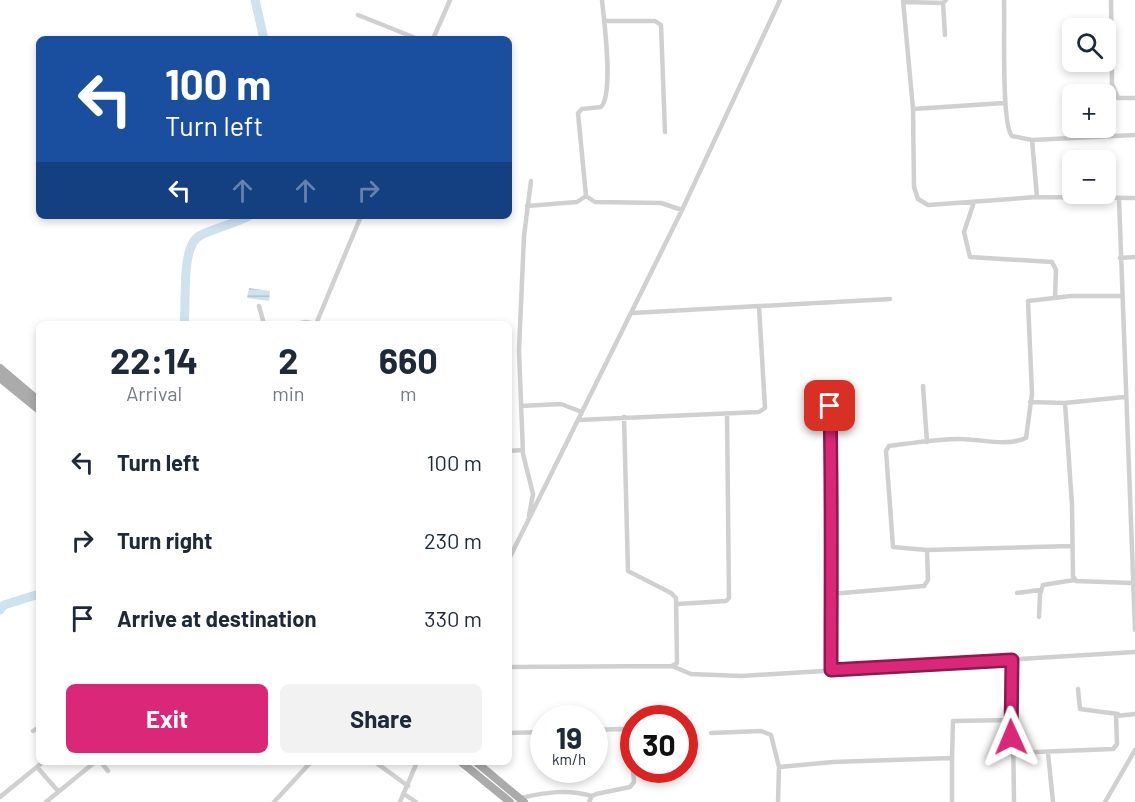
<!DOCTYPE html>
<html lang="en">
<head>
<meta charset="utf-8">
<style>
  :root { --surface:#fff; --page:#f2f2f3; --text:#1f2937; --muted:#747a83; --accent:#db2777 }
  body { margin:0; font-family:Barlow,sans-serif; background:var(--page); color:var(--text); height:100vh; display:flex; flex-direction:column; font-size:22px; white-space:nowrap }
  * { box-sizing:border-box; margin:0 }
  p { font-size:20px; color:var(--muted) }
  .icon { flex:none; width:33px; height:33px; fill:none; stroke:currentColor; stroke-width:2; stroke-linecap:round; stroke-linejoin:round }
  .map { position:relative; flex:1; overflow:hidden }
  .side { position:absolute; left:36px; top:321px; width:476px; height:444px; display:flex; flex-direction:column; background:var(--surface); border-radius:9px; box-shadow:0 3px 9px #0003 }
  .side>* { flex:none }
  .guide { position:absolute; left:36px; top:36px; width:476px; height:183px; border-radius:9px; box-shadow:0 3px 9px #0003; background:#1a4fa0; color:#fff; overflow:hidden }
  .buttons { position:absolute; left:1062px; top:18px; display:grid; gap:12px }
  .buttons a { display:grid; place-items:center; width:54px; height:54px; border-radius:9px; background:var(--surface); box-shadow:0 3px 9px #0003; font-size:30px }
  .speed { position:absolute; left:530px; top:705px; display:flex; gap:12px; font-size:30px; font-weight:700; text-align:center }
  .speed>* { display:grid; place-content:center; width:78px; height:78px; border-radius:50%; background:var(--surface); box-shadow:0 3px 9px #0003; line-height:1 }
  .speed small { font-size:15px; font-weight:400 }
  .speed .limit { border:9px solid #d22; background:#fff; color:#111 }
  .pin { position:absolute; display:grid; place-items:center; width:51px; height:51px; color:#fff; margin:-26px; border-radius:12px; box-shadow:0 3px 9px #0006 }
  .me { position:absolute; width:66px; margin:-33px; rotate:359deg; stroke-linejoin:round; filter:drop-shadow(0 0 4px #0008) }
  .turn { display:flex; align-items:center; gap:21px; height:126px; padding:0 30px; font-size:27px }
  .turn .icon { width:78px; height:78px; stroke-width:2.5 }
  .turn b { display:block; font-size:42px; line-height:51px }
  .lanes { display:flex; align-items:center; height:57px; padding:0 30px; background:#0003; justify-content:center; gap:30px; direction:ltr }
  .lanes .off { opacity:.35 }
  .eta { display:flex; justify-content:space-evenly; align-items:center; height:102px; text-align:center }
  .eta b { font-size:36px; font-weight:700; line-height:42px }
  .action { display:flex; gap:12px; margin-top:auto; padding:12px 30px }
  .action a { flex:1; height:69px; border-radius:9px; background:var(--accent); color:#fff; font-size:24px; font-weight:700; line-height:69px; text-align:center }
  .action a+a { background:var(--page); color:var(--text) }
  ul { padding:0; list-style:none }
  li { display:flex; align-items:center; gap:18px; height:78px; padding:0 30px }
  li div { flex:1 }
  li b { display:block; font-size:22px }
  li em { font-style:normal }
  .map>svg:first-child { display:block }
  .water { fill:url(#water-rules) }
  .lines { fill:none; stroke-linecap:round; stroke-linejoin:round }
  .river { stroke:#cfe2ee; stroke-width:9 }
  .minor { stroke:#d0d0d0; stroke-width:4.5 }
  .primary { stroke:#ababab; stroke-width:8 }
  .route-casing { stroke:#8e194d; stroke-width:15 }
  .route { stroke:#db2777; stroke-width:10 }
</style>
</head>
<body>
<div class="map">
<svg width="1135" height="802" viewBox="0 0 1135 802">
  <defs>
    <pattern id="water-rules" width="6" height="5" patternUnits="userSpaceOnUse" patternTransform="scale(1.5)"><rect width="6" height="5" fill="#cfe2ee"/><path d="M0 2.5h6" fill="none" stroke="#b2c2cd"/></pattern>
  </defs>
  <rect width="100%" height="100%" fill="#fff"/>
  <!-- water -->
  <path class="water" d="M249 288 270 291 269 301 247 298Z"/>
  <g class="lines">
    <!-- river -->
    <path class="river" d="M255 0 264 39
      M184 324C187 303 180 244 201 235 216 228 233 224 249 216
      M0 610 4 605 39 594"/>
    <!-- minor -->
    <path class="minor" d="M602 0C604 20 614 94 601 107L582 109 578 113 586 196 595 202 661 203 682 210
      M903 0 913 109 1004 103
      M1004 0C1005 22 1001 125 1012 136L1032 140 1037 197
      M1111 0 1112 84 1118 98H1135
      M904 2 943 3
      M358 15 418 39
      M604 21H655L661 25 665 132
      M945 35 943 3 946 0
      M433 39 450 0
      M913 109 914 187 918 199 928 205 1037 197 1135 198
      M1032 140 1135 135
      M1119 199 1135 630
      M974 202 964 232 970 257 1052 262 1056 270 1055 298
      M527 206 577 202 586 196
      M1120 258 1135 257
      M259 306 264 324
      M632 313 890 299
      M296 324 306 322 316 324
      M316 324 361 216
      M923 386 927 442
      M1124 397 1065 403 1072 505 1073 576 1076 581 1132 583
      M1030 402 1065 403
      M521 406 561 404 582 412
      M830 406C831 494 831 582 831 670
      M578 420 759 412 765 408 759 307
      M508 451 523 450
      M529 516 533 494 523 454 519 350 524 236 531 181
      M1072 546 927 550 893 547 886 451 889 446C913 443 937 439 960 439 982 439 1005 447 1026 438L1032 394 1028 301 1071 296H1122
      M508 561 682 210 780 0
      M1017 593 1040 590
      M831 594 924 586 928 580 927 550
      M677 604 726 601 729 598 727 415
      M1039 617 1040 594 1043 585 1074 580
      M1012 660 1014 802
      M672 666 691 674 741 676 1135 652
      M508 667 672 666 677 663 676 598 671 593 628 571 624 417
      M1078 689 1080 709 1118 714
      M594 730 621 729 631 732 633 767
      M33 731 39 727
      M508 733 543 732
      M711 733 761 731 771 735 779 767 778 802
      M1012 753 1113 749 1117 744 1116 716 1135 714
      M1048 753 1053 802
      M952 758V802
      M101 762 108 771
      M375 762 408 786
      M37 767 58 791
      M779 767 833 762 952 758 953 721 1011 720
      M404 794 416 802
      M0 797 43 762
      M521 798C547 792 567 789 592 796
      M46 802 95 762
      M274 802 311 762
      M400 802 417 762
      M589 802 592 796 596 794 630 787 634 782 633 770
      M1105 802 1135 750"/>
    <!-- primary -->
    <path class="primary" d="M0 368 39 401
      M0 378 39 410
      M461 762 510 802
      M476 762 524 802"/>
  </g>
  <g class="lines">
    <!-- route casing -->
    <g class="route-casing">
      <path id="route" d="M830 406C832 494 831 582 831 670L1012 660 1011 737"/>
    </g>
    <!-- route -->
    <use href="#route" class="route"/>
  </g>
</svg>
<div class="buttons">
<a><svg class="icon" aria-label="search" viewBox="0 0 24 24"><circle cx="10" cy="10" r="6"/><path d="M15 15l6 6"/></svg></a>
<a>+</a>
<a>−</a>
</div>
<div class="speed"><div>19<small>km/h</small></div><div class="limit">30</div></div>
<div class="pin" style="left:830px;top:406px;background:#d93025"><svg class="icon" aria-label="arrive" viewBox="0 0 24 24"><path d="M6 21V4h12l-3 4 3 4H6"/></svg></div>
<svg class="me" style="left:1011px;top:737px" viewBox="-20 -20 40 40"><path d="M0-17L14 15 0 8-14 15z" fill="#db2777" stroke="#fff" stroke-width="4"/></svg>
<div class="guide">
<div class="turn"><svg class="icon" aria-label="left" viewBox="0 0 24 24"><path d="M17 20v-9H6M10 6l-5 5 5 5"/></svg><div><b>100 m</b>Turn left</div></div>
<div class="lanes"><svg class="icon" aria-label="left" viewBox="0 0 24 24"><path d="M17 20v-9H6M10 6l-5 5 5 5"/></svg><svg class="icon off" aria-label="ahead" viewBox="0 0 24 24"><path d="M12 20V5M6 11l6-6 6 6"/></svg><svg class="icon off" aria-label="ahead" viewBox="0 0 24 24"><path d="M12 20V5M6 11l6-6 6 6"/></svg><svg class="icon off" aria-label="right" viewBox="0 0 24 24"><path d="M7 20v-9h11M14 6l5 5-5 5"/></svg></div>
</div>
<section class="side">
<div class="eta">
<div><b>22:14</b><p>Arrival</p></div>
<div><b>2</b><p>min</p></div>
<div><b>660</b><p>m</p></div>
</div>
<ul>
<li><svg class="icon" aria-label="left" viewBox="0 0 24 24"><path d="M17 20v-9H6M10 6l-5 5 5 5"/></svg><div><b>Turn left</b></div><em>100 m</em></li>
<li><svg class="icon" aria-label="right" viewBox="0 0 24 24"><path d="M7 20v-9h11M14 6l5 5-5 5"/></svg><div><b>Turn right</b></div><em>230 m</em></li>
<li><svg class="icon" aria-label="arrive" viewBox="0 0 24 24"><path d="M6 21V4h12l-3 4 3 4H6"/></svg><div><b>Arrive at destination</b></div><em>330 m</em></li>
</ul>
<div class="action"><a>Exit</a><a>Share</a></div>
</section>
</div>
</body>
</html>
